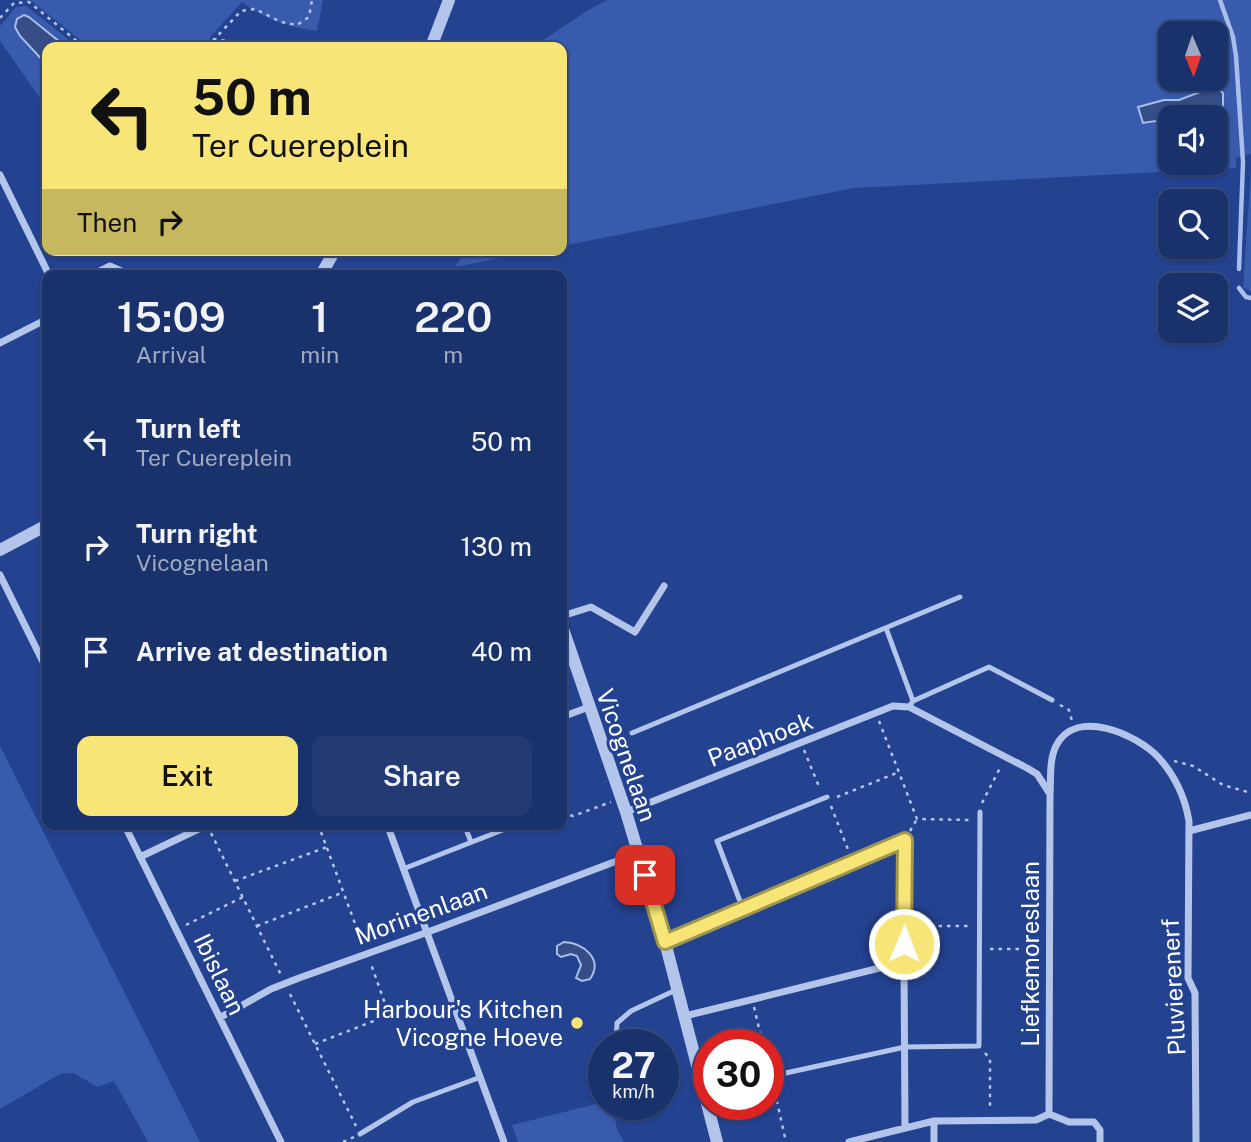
<!DOCTYPE html>
<html lang="en">
<head>
<meta charset="utf-8">
<style>
  :root { --surface:#1a326c; --page:#233a72; --text:#f1f3f6; --muted:#9faac2; --line:#384d7f; --accent:#f7e677 }
  body { margin:0; font-family:"Public Sans",sans-serif; background:var(--page); color:var(--text); height:100vh; display:flex; flex-direction:column; font-size:26px; white-space:nowrap }
  * { box-sizing:border-box; margin:0 }
  p { font-size:23px; color:var(--muted) }
  .icon { flex:none; width:38px; height:38px; fill:none; stroke:currentColor; stroke-width:2; stroke-linecap:round; stroke-linejoin:round }
  .map { position:relative; flex:1; overflow:hidden }
  .drawer { position:absolute; left:42px; top:270px; width:525px; height:560px; display:flex; flex-direction:column; background:var(--surface); border-radius:14px; box-shadow:0 2px 5px #0004,0 0 0 2px var(--line) }
  .drawer>* { flex:none }
  .hud { position:absolute; left:42px; top:42px; width:525px; height:214px; border-radius:14px; box-shadow:0 2px 5px #0004,0 0 0 2px var(--line); background:#f7e677; color:#111; overflow:hidden }
  .needle { width:46px; rotate:178deg }
  .buttons { position:absolute; left:1158px; top:21px; display:grid; gap:14px }
  .buttons a { display:grid; place-items:center; width:70px; height:70px; border-radius:14px; background:var(--surface); box-shadow:0 2px 5px #0004,0 0 0 2px var(--line); font-size:35px }
  .speed { position:absolute; left:588px; top:1029px; display:flex; gap:14px; font-size:35px; font-weight:700; text-align:center }
  .speed>* { display:grid; place-content:center; width:91px; height:91px; border-radius:50%; background:var(--surface); box-shadow:0 2px 5px #0004,0 0 0 2px var(--line); line-height:1 }
  .speed small { font-size:18px; font-weight:400 }
  .speed .limit { border:10px solid #d22; background:#fff; color:#111 }
  .pin { position:absolute; display:grid; place-items:center; width:60px; height:60px; color:#fff; margin:-30px; border-radius:14px; box-shadow:0 4px 10px #0006 }
  .me { position:absolute; width:77px; margin:-38px; rotate:1deg; stroke-linejoin:round; filter:drop-shadow(0 0 5px #0008) }
  .turn { display:flex; align-items:center; gap:24px; height:147px; padding:0 35px; font-size:32px }
  .turn .icon { width:91px; height:91px; stroke-width:2.5 }
  .turn b { display:block; font-size:49px; line-height:60px }
  .then { display:flex; align-items:center; height:66px; padding:0 35px; background:#0003; gap:14px; font-size:26px }
  .eta { display:flex; justify-content:space-evenly; align-items:center; height:119px; text-align:center }
  .eta b { font-size:42px; font-weight:600; line-height:49px }
  .cta { display:flex; gap:14px; margin-top:auto; padding:14px 35px }
  .cta a { flex:1; height:80px; border-radius:14px; background:var(--accent); color:#111; font-size:28px; font-weight:600; line-height:80px; text-align:center }
  .cta a+a { background:var(--page); color:var(--text) }
  ul { padding:0; list-style:none }
  li { display:flex; align-items:center; gap:21px; height:105px; padding:0 35px }
  li div { flex:1 }
  li b { display:block; font-size:26px }
  li em { font-style:normal }
  .map>svg:first-child { display:block }
  .green { fill:#385bad; fill-rule:evenodd }
  .water { fill:#374d87; stroke:#a8beed; stroke-width:2 }
  .lines { fill:none; stroke-linecap:round; stroke-linejoin:round }
  .stream { stroke:#a8beed; stroke-width:4.5 }
  .path { stroke:#b4c5ec; stroke-width:2.5; stroke-dasharray:3.5 5; stroke-linecap:butt }
  .service { stroke:#b4c5ec; stroke-width:5 }
  .minor { stroke:#b4c5ec; stroke-width:7 }
  .tertiary { stroke:#b4c5ec; stroke-width:12 }
  .route-casing { stroke:#a1964d; stroke-width:18 }
  .route { stroke:#f7e677; stroke-width:12 }
  .poi-dot { fill:#f7e677; stroke:#234290; stroke-width:2.5 }
  .labels { text-anchor:middle; dominant-baseline:central; stroke-width:6; stroke-linejoin:round; paint-order:stroke }
  .street-label { font-size:24px; fill:#fff; stroke:#234290 }
  .poi-label { font-size:24px; fill:#fff; stroke:#234290; text-anchor:end }
</style>
</head>
<body>
<div class="map">
<svg width="1251" height="1142" viewBox="0 0 1251 1142">
  <rect width="100%" height="100%" fill="#234290"/>
  <!-- green -->
  <path class="green" d="M30 0H323L317 31C286 26 267 20 242 2L211 36 206 47H89Z
    M607 0H1251V154L1236 158V168L854 188 562 246V47H533L585 12ZM1171 33H1216V79H1171ZM1171 117H1216V163H1171Z
    M26 6 78 47H66L51 34 20 36 47 65V108L0 41V26L16 7Z
    M1251 170V292L1243 287Z
    M466 250H540L455 267Z
    M0 746 200 1142H148L114 1081 98 1087 73 1073 60 1074 0 1109Z
    M604 1102V1104H612L617 1129 624 1142H518L512 1125Z"/>
  <!-- water -->
  <path class="water" d="M24 15 29 17 66 47H47V65L20 36 15 27 17 19Z
    M1213 87 1217 88 1223 93V111L1143 123 1138 107 1164 100H1179Z
    M564 942C583 943 604 959 590 979L582 981 576 978 581 965 577 956 571 954 561 957 557 954V946Z"/>
  <g class="lines">
    <!-- stream -->
    <path class="stream" d="M1220 0 1233 37 1236 56 1243 162 1239 269
      M1239 288 1246 297 1251 298"/>
    <!-- path -->
    <path class="path" d="M0 18 14 3 29 2 84 47
      M213 39 270 47
      M207 47 241 11 255 9 281 22 297 25 309 17 312 0
      M347 257 351 250
      M562 592 566 606
      M1060 705 1069 710 1072 721
      M879 721 917 819 970 820
      M804 750 820 789
      M1174 761 1193 766 1223 785 1251 793
      M837 797 899 772
      M982 803 1001 766
      M831 806 849 852
      M562 813 573 816 611 802
      M318 824 363 945
      M910 831 917 819
      M211 833 281 975
      M235 881 327 847
      M186 925 243 897
      M257 926 344 892
      M913 926H969
      M990 949H1039
      M290 994 356 1126
      M754 1007 763 1045
      M315 1044 389 1015 371 964
      M985 1053 990 1059V1110
      M773 1084 786 1142
      M343 1142 354 1137"/>
    <!-- service -->
    <path class="service" d="M886 628 913 701
      M909 707 913 701 989 667 1052 700
      M632 733 960 597
      M464 824 471 842
      M403 869 518 824
      M743 909 717 841 827 797
      M616 1045 617 1023 631 1011 678 989
      M772 1076 905 1047 979 1046 980 812
      M360 1134 413 1102 481 1077"/>
    <!-- minor -->
    <path class="minor" d="M0 175 49 275
      M92 275 110 266 130 275
      M0 343 47 319
      M0 575 47 670
      M562 616 591 607 635 632 664 586
      M562 717 589 707
      M626 812 893 706 909 707 1027 768 1037 774 1050 794
      M124 824 281 1142
      M387 824 504 1142
      M1189 831 1251 815
      M140 857 209 824
      M665 942 905 840 904 962
      M685 1016 904 962 905 1128
      M221 1017 271 989 299 978 428 932 638 853
      M1049 1114 1050 794C1051 779 1049 760 1056 746 1075 707 1137 734 1159 758 1175 776 1185 797 1189 821L1188 978 1195 993 1196 1142
      M849 1142 934 1121
      M934 1142V1121L1036 1120 1049 1114 1069 1122H1094L1100 1130V1142"/>
    <!-- tertiary -->
    <path class="tertiary" d="M431 47 449 0
      M321 275 335 250
      M0 550 47 525
      M562 626 626 812 665 942 717 1142"/>
  </g>
  <g class="lines">
    <!-- route casing -->
    <g class="route-casing">
      <path id="route" d="M645 875 665 942 905 840 904 944"/>
    </g>
    <!-- route -->
    <use href="#route" class="route"/>
  </g>
  <!-- markers -->
  <circle class="poi-dot" cx="577" cy="1023" r="7"/>
  <g class="labels">
    <!-- street labels -->
    <g class="street-label">
      <text transform="translate(760 739) rotate(-21)">Paaphoek</text>
      <text transform="translate(627 755) rotate(71)">Vicognelaan</text>
      <text transform="translate(421 913) rotate(-20)">Morinenlaan</text>
      <text transform="translate(1030 954) rotate(-90)">Liefkemoreslaan</text>
      <text transform="translate(220 974) rotate(64)">Ibislaan</text>
      <text transform="translate(1173 987) rotate(-93)">Pluvierenerf</text>
    </g>
    <!-- poi labels -->
    <g class="poi-label">
      <text x="563" y="1009">Harbour's Kitchen<tspan x="563" dy="28">Vicogne Hoeve</tspan></text>
    </g>
  </g>
</svg>
<div class="buttons">
<a><svg class="needle" viewBox="-14 -14 28 28"><path d="M0-13l5 13h-10z" fill="#e53935"/><path d="M0 13l5-13h-10z" fill="#9faac2"/></svg></a>
<a><svg class="icon" aria-label="sound" viewBox="0 0 24 24"><path d="M4 9h4l5-4v14l-5-4H4zM17 9q2 3 0 6"/></svg></a>
<a><svg class="icon" aria-label="search" viewBox="0 0 24 24"><circle cx="10" cy="10" r="6"/><path d="M15 15l6 6"/></svg></a>
<a><svg class="icon" aria-label="layers" viewBox="0 0 24 24"><path d="M12 4l9 5-9 5-9-5zM3 14l9 5 9-5"/></svg></a>
</div>
<div class="speed"><div>27<small>km/h</small></div><div class="limit">30</div></div>
<div class="pin" style="left:645px;top:875px;background:#d93025"><svg class="icon" aria-label="arrive" viewBox="0 0 24 24"><path d="M6 21V4h12l-3 4 3 4H6"/></svg></div>
<svg class="me" style="left:904px;top:944px" viewBox="-20 -20 40 40"><circle r="17" fill="#f7e677" stroke="#fff" stroke-width="3"/><path d="M0-11L8 9 0 5-8 9z" fill="#fff"/></svg>
<div class="hud">
<div class="turn"><svg class="icon" aria-label="left" viewBox="0 0 24 24"><path d="M17 20v-9H6M10 6l-5 5 5 5"/></svg><div><b>50 m</b>Ter Cuereplein</div></div>
<div class="then">Then<svg class="icon" aria-label="right" viewBox="0 0 24 24"><path d="M7 20v-9h11M14 6l5 5-5 5"/></svg></div>
</div>
<section class="drawer">
<div class="eta">
<div><b>15:09</b><p>Arrival</p></div>
<div><b>1</b><p>min</p></div>
<div><b>220</b><p>m</p></div>
</div>
<ul>
<li><svg class="icon" aria-label="left" viewBox="0 0 24 24"><path d="M17 20v-9H6M10 6l-5 5 5 5"/></svg><div><b>Turn left</b><p>Ter Cuereplein</p></div><em>50 m</em></li>
<li><svg class="icon" aria-label="right" viewBox="0 0 24 24"><path d="M7 20v-9h11M14 6l5 5-5 5"/></svg><div><b>Turn right</b><p>Vicognelaan</p></div><em>130 m</em></li>
<li><svg class="icon" aria-label="arrive" viewBox="0 0 24 24"><path d="M6 21V4h12l-3 4 3 4H6"/></svg><div><b>Arrive at destination</b></div><em>40 m</em></li>
</ul>
<div class="cta"><a>Exit</a><a>Share</a></div>
</section>
</div>
</body>
</html>
